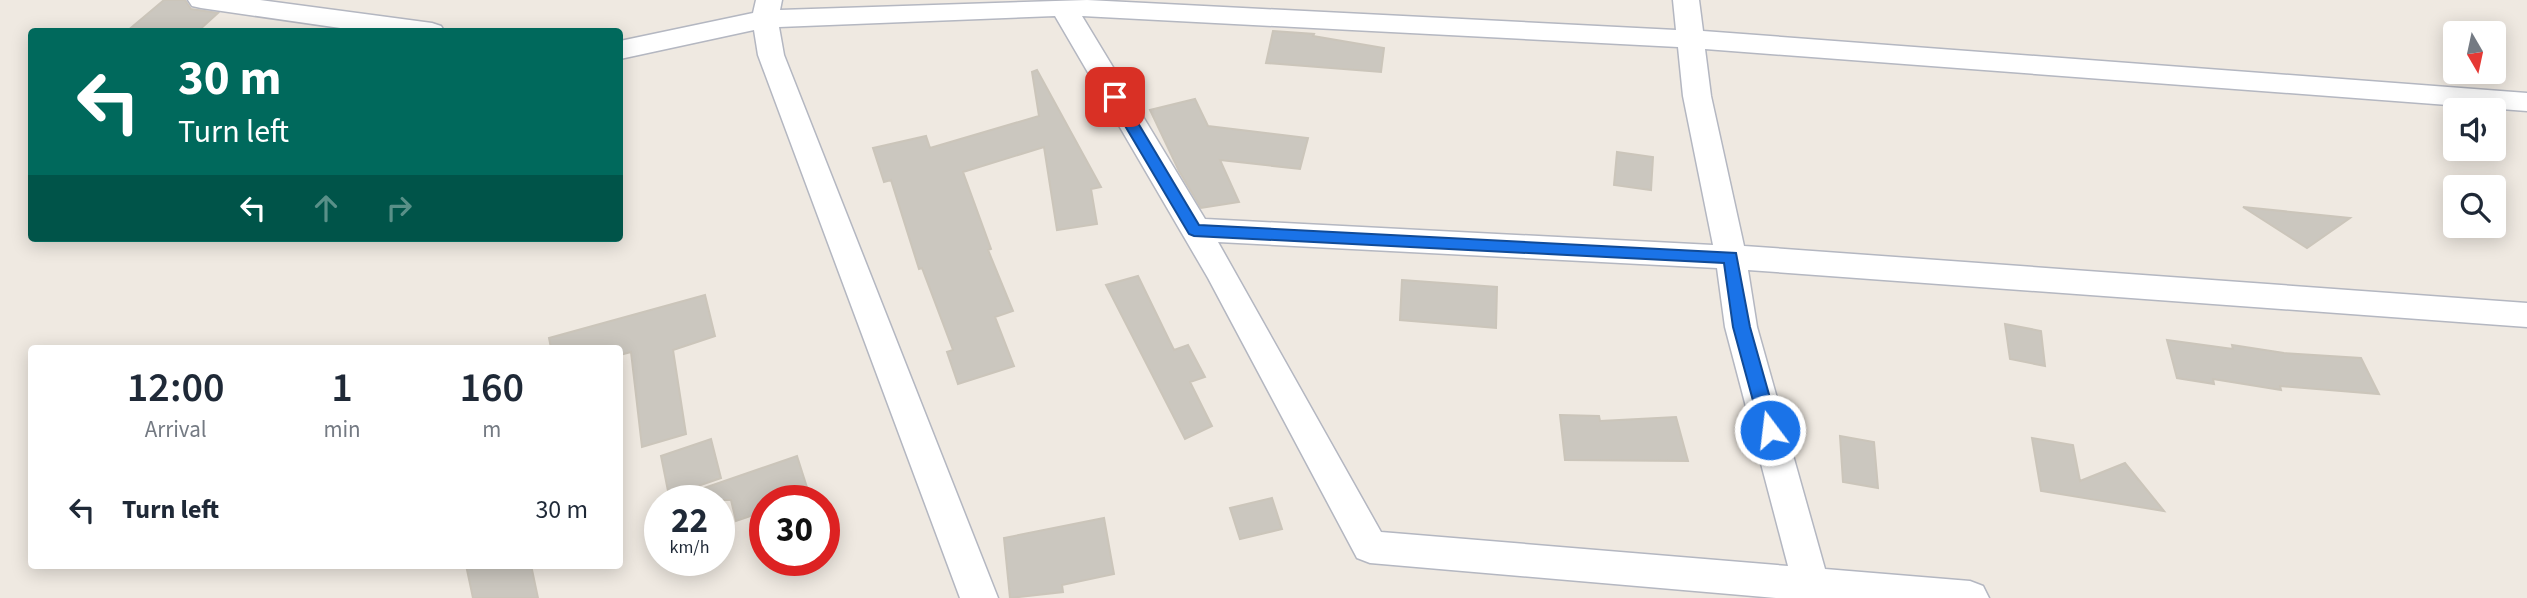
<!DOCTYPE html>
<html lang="en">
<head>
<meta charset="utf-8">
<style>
  :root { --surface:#fff; --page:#f6f6f7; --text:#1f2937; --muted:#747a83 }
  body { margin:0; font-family:"Source Sans 3",sans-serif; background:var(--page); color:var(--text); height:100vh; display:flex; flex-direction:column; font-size:26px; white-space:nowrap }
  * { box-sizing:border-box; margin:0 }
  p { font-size:23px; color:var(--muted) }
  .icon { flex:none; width:38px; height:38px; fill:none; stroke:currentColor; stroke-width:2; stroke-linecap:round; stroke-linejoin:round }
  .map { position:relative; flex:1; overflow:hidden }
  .side { position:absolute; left:28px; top:345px; width:595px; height:224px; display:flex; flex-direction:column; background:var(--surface); border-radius:7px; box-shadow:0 4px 18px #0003 }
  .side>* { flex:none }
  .banner { position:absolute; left:28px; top:28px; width:595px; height:214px; border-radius:7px; box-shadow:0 4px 18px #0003; background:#00695c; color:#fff; overflow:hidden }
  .needle { width:46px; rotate:171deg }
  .buttons { position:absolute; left:2443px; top:21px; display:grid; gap:14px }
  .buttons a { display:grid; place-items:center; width:63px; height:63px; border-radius:7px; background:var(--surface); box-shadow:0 4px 18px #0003; font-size:35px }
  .speed { position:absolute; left:644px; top:485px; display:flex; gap:14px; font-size:35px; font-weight:700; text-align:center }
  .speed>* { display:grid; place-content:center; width:91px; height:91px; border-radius:50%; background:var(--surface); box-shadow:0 4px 18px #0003; line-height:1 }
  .speed small { font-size:18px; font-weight:400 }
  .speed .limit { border:10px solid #d22; background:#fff; color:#111 }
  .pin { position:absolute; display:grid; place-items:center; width:60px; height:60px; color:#fff; margin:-30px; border-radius:14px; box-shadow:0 4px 10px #0006 }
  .me { position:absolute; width:77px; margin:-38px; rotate:345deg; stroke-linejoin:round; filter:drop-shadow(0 0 5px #0008) }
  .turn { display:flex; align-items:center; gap:24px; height:147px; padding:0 35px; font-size:32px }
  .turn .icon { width:91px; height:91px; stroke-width:2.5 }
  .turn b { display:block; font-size:49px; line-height:60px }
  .lanes { display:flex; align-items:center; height:66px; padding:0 35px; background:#0003; justify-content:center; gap:35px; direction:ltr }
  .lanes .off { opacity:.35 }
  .eta { display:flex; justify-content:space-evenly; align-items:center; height:119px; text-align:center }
  .eta b { font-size:42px; font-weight:600; line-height:49px }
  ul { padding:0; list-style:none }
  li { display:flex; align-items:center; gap:21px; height:91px; padding:0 35px }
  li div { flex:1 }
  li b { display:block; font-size:26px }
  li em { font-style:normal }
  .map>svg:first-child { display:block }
  .building { fill:#cbc7bf; stroke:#cbc5ba; stroke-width:2 }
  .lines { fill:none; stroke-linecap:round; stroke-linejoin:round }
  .minor-casing { stroke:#b4b7c1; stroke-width:3 }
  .minor { fill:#fff; fill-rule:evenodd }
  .route { fill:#1a73e8; stroke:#114b97; stroke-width:2 }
</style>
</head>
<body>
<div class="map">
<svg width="2527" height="598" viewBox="0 0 2527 598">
  <rect width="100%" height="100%" fill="#efe9e1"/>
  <!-- building -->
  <path class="building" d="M164 0H185L191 9 218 13 197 32H126Z
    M1273 31 1314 34 1313 36 1384 48 1381 72 1266 63Z
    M1037 70 1101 187 1091 189 1097 224 1057 230 1044 147 963 172 991 249 988 250 1013 311 995 317 1014 366 958 384 947 352 953 350 922 268 919 269 891 180 884 182 873 148 926 136 930 148 1039 116 1032 72Z
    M1195 99 1208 126 1308 138 1300 169 1220 160 1239 202 1201 208 1179 171 1150 110Z
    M1617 152 1653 157 1651 190 1614 185Z
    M2243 207 2350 218 2307 248Z
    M1138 276 1174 350 1188 345 1205 377 1190 382 1212 426 1185 439 1106 285Z
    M1402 280 1497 287 1496 328 1400 320Z
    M705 295 715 336 673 350 686 434 642 447 631 352 620 355V348H551L549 338Z
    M2005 324 2041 331 2045 366 2010 359Z
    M2167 340 2233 349 2232 345 2284 353 2361 358 2379 394 2280 386 2281 390 2213 379 2214 384 2177 378Z
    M1560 415 1599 416 1600 421 1676 417 1688 461 1565 460Z
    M1840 436 1874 442 1878 488 1843 482Z
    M2032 438 2073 445 2080 481 2125 463 2164 511 2041 491Z
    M711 439 721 478 669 496 661 456Z
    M797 456 811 500H765V511L736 521 731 500H685L684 495Z
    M1272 498 1282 529 1240 539 1230 508Z
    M1104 518 1114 574 1062 585 1063 592 1010 598 1004 538Z
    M466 565H531L538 598H473Z"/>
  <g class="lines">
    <!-- minor casing -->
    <g class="minor-casing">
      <path id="minor" d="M188 0H260L432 23 441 26 445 32H368L201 8 192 6Z
        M756 0H782L780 10 1087 0 1676 30 1673 0H1699L1703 31 2527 93V111L1705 49 1711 96 1744 246 2527 303V327L1748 270 1757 327 1825 569 1970 581 1983 586 1989 598H1776L1370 563 1357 558 1208 278 1055 16 779 27 784 55 998 598H960L758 55 754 30 620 59V41L753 13ZM1082 16 1678 47 1683 96 1713 245 1205 219ZM1218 242 1717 268 1725 327 1788 566 1381 532Z"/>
    </g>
    <!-- minor -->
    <use href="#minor" class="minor"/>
  </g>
  <!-- route -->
  <path class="route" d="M1115 92 1120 93 1199 225 1736 253 1750 327 1779 430 1776 435H1764L1761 430 1733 327 1724 263 1194 236 1189 234 1108 97Z"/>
</svg>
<div class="buttons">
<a><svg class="needle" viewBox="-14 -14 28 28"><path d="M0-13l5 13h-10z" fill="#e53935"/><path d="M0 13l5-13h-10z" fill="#747a83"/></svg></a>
<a><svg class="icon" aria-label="sound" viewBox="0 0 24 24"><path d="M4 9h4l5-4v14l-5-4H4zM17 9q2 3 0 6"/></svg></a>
<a><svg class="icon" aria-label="search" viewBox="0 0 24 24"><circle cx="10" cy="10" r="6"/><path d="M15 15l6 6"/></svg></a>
</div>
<div class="speed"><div>22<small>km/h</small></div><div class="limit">30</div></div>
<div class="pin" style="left:1115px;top:97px;background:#d93025"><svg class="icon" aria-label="arrive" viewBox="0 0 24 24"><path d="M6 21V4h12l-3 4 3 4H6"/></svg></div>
<svg class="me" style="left:1770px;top:430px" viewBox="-20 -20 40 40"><circle r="17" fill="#1a73e8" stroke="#fff" stroke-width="3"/><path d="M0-11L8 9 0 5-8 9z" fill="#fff"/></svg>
<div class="banner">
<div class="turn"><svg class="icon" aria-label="left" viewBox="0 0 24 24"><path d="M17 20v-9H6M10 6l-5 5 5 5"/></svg><div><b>30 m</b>Turn left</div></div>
<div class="lanes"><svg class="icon" aria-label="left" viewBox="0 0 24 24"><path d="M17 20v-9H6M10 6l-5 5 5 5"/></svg><svg class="icon off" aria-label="ahead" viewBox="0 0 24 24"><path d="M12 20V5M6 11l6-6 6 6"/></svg><svg class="icon off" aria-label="right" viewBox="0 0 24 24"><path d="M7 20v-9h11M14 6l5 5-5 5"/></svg></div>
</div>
<section class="side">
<div class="eta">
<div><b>12:00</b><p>Arrival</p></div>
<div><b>1</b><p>min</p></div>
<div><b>160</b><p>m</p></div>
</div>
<ul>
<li><svg class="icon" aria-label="left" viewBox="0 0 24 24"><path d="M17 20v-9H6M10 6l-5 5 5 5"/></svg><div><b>Turn left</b></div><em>30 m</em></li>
</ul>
</section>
</div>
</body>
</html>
